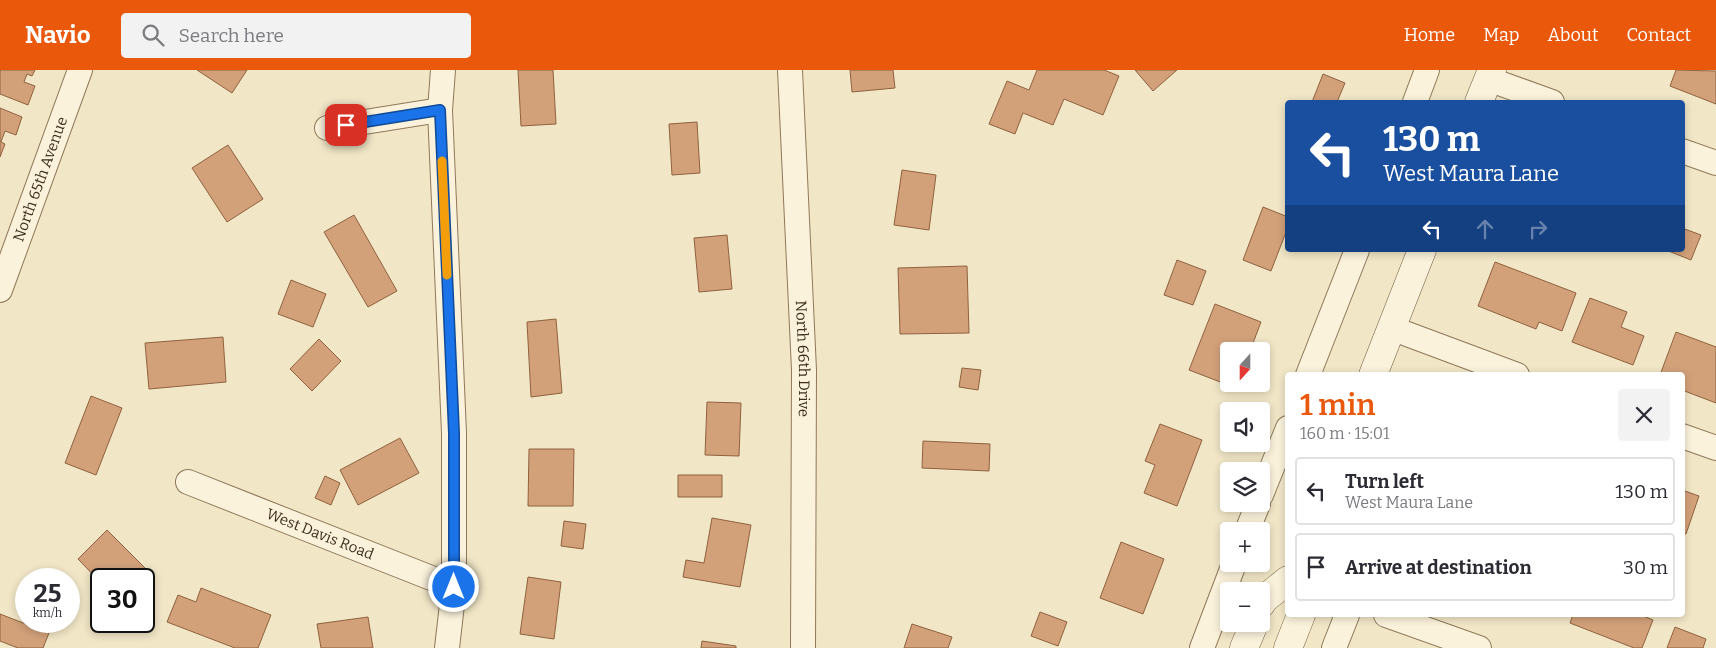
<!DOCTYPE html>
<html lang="en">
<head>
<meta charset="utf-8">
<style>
  :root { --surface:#fff; --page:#f2f2f3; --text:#2b2b33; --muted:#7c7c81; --line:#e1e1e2; --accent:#ea580c }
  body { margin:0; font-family:Bitter,serif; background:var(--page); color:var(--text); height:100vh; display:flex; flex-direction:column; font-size:19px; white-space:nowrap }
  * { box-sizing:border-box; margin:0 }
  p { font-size:16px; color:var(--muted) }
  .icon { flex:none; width:28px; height:28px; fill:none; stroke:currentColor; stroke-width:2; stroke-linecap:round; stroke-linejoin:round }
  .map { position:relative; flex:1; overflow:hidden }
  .side { position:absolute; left:1285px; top:302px; width:400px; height:245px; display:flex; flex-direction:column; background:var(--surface); border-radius:5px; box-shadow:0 2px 8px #0003 }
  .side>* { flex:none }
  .hud { position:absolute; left:1285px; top:30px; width:400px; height:152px; border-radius:5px; box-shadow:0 2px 8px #0003; background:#1a4fa0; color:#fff; overflow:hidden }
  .needle { width:32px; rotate:201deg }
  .fabs { position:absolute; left:1220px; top:272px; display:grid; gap:10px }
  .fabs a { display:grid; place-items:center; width:50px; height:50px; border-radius:5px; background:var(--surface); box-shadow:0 2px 8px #0003; font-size:25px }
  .speed { position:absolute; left:15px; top:498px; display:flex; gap:10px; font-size:25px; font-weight:700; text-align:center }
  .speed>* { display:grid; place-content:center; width:65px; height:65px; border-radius:50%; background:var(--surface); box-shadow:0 2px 8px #0003; line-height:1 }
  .speed small { font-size:12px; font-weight:400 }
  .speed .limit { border:2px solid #111; border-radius:8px; background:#fff; color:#111 }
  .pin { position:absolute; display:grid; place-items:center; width:42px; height:42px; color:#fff; margin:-21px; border-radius:10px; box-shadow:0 2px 8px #0006 }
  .me { position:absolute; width:55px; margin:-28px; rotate:0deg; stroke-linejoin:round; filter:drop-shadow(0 0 4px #0008) }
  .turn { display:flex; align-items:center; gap:18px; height:105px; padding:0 15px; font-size:22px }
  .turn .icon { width:65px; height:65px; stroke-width:2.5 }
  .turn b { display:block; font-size:35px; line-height:42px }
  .lanes { display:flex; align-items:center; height:48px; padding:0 15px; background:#0003; justify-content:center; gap:25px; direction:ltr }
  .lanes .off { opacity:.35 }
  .round { display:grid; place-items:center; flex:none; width:52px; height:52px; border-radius:5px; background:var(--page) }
  .headline { display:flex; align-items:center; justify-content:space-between; height:85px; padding:0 15px }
  h1 { font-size:30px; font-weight:600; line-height:38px; color:var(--accent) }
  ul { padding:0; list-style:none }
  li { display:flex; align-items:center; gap:15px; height:68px; margin:0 10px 8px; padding:0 5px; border:2px solid var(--line); border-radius:5px }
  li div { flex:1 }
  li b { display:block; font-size:19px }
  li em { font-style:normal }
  header { display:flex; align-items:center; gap:30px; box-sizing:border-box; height:70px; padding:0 25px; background:var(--accent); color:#fff }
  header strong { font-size:24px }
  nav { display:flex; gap:28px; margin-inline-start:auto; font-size:18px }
  .search { width:350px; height:45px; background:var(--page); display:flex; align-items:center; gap:12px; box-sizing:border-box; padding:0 18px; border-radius:5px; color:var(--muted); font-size:19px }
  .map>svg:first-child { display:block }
  .building { fill:#d2a17a; stroke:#90613e }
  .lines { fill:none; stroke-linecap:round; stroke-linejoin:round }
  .minor-casing { stroke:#8f785a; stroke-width:26 }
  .secondary-casing { stroke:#71593d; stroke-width:29 }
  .minor { stroke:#fbf2db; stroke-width:24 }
  .secondary { stroke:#fbf2db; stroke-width:28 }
  .route-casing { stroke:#114b97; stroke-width:12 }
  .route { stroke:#1a73e8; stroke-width:9 }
  .slow { stroke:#f59e0b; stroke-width:9 }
  .labels { text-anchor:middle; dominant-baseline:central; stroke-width:4; stroke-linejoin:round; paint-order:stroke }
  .street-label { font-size:15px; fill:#3e2f1f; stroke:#f8f0d7 }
</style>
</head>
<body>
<header>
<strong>Navio</strong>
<div class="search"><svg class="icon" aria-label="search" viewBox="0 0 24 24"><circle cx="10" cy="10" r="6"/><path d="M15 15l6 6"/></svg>Search here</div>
<nav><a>Home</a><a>Map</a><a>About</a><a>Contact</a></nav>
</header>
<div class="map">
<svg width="1716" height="578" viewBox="0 0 1716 578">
  <rect width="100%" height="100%" fill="#f1e6c6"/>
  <!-- building -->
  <path class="building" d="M0 0H35L32 6 27 4 24 12 35 16 28 35 0 24Z
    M197 0H247L232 23Z
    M518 0H553L556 54 521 56Z
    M850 0H893L895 18 852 22Z
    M1037 0H1104L1119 6 1103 45 1064 29 1053 55 1023 43 1015 64 989 54 1007 11 1029 20Z
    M1135 0H1177L1153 21Z
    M1676 0 1716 1V34L1670 16Z
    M1323 4 1345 13 1337 32H1312Z
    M0 38 22 47 16 65 5 61 1 72 5 74 0 87Z
    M697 52 700 103 672 105 669 54Z
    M228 75 263 129 227 152 192 98Z
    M902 100 936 105 929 160 894 155Z
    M1263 137 1288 147V157L1271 201 1243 190Z
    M354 145 397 221 368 237 324 162Z
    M1682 158 1701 165 1691 190 1666 180H1682Z
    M727 165 732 219 699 222 694 168Z
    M1177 190 1206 201 1193 235 1164 225Z
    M1495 192 1576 223 1562 261 1539 252 1536 259 1478 236Z
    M967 196 969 263 900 264 898 198Z
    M291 210 326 224 313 257 278 244Z
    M1590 228 1627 242 1621 257 1644 266 1633 295 1572 272Z
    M1215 234 1261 252 1250 281H1229V314H1237L1236 318 1189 300Z
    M556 249 562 323 531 327 527 252Z
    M1676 262 1716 277V333L1682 320V305H1660Z
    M223 267 226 312 149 319 145 273Z
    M319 269 341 291 312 321 290 299Z
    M962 298 981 300 978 320 959 317Z
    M91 326 122 338 96 405 65 393Z
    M707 332 741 333 739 386 705 385Z
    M1160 354 1202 370 1177 436 1144 423 1155 395 1145 391Z
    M400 368 419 403 358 435 340 400Z
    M923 371 990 374 989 401 922 398Z
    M529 379H574L573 436H528Z
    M678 405H722V427H678Z
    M325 406 340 413 331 435 315 428Z
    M1682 420 1699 426 1686 464 1682 463Z
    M712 448 751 455 740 517 683 507 686 490 704 493Z
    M564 451 586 454 583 479 561 476Z
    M107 460 155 508 144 519V509H101V513L78 489Z
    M1121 472 1164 489 1143 544 1100 528Z
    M528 507 561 512 554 569 520 564Z
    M201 518 271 545 258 578H235L167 552 178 525 196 532Z
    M1040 542 1067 552 1058 576 1031 566Z
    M0 544 49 563 43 578H18L0 571Z
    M1573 545H1641L1653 550 1642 578H1634L1570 553Z
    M368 547 373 578H321L317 554Z
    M912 554 952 567 948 578H904Z
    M1675 557 1706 569 1703 578H1667Z
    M702 571 736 576V578H701Z"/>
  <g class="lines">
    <!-- minor casing -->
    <g class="minor-casing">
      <g id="minor">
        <path d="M443 0 440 40 454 363V517L447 578"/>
        <path id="s1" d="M790 0 804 300 803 578"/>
        <path d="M1488 9 1552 32"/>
        <path d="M1415 32 1427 0"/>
        <path d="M327 58 440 40"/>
        <path d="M1682 81 1716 93"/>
        <path id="s2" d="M0 220 80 0"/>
        <path d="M1391 258 1517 305"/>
        <path d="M1308 305 1357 180"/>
        <path d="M1682 366 1716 378"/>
        <path id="s3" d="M188 412 454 517"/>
        <path d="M1261 425 1288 358"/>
        <path d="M1247 461 1258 434"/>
        <path d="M1386 545 1479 578"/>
        <path d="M1202 578 1234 494"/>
        <path d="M1334 578 1347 545"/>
      </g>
    </g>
    <!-- secondary casing -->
    <g class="secondary-casing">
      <path id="secondary" d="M1479 32 1492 0
        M1373 305 1422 180
        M1261 534 1263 530 1288 510
        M1244 578 1254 554
        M1288 578 1301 545"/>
    </g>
    <!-- minor -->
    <use href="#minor" class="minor"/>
    <!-- secondary -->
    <use href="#secondary" class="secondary"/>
  </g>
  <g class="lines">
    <!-- route casing -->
    <g class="route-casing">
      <path id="route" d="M346 55 440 40 454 363V517"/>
    </g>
    <!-- route -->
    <use href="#route" class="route"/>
    <!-- slow -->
    <path class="slow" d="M442 91 447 205"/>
  </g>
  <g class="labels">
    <!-- street labels -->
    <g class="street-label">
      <text stroke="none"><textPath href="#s2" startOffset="118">North 65th Avenue</textPath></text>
      <text stroke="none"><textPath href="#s1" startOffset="289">North 66th Drive</textPath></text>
      <text stroke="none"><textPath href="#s3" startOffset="142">West Davis Road</textPath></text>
    </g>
  </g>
</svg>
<div class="fabs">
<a><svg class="needle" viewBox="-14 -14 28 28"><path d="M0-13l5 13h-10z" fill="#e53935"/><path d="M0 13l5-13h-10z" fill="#7c7c81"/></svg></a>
<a><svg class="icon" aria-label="sound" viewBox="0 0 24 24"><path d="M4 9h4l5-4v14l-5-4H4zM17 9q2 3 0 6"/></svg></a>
<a><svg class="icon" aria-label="layers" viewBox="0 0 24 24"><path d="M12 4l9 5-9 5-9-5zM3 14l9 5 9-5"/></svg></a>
<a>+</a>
<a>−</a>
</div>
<div class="speed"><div>25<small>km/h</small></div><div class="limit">30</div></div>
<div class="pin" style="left:346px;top:55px;background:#d93025"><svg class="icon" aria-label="arrive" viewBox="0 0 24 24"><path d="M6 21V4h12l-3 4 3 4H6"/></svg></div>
<svg class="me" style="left:454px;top:517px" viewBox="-20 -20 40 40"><circle r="17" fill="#1a73e8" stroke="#fff" stroke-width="3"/><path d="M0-11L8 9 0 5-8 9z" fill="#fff"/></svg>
<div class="hud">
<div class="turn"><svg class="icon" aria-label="left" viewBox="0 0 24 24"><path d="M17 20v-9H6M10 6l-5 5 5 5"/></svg><div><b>130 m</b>West Maura Lane</div></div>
<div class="lanes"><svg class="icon" aria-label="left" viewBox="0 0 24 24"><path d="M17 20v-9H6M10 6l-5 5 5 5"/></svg><svg class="icon off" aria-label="ahead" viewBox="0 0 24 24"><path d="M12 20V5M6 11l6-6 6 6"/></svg><svg class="icon off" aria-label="right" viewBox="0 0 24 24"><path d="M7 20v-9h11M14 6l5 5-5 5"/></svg></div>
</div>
<section class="side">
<div class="headline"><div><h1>1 min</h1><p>160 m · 15:01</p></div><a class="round"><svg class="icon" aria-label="close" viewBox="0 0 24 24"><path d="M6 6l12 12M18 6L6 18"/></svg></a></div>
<ul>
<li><svg class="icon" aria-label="left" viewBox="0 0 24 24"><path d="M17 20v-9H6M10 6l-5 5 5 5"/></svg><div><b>Turn left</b><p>West Maura Lane</p></div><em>130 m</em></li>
<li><svg class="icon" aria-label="arrive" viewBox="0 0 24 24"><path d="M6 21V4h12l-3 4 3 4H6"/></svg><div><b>Arrive at destination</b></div><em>30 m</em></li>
</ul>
</section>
</div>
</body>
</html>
